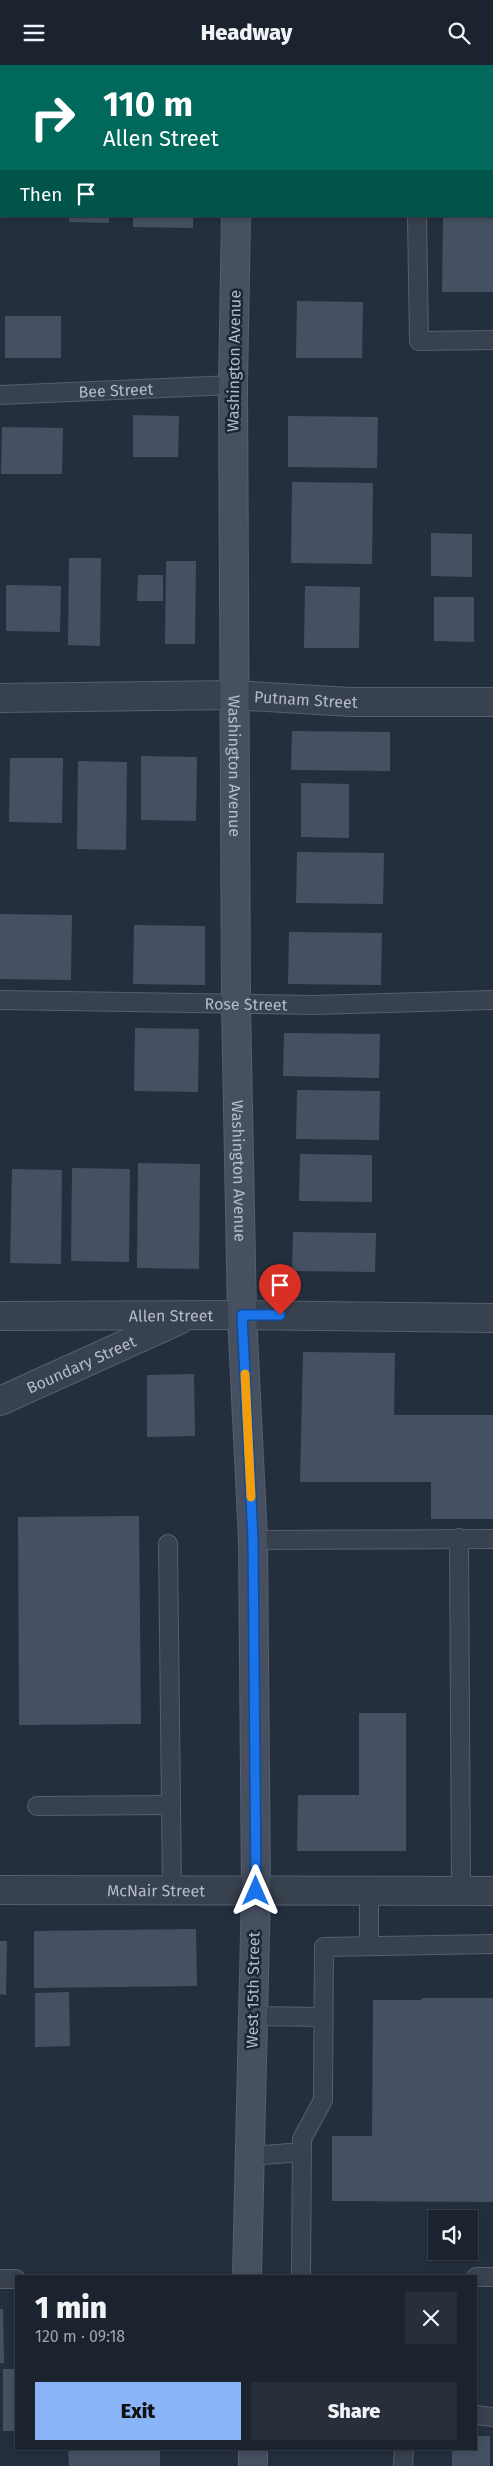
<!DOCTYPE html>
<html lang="en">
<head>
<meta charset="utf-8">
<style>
  :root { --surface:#1b232e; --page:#282f3a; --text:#f1f3f6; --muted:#a0a4aa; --line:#39404a; --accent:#8ab4f8 }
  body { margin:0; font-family:"Fira Sans",sans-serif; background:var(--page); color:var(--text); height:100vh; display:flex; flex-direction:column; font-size:19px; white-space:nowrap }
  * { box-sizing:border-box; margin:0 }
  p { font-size:16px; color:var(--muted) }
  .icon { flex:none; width:28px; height:28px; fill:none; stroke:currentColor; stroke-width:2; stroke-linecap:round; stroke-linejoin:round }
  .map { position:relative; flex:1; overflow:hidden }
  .sheet { position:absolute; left:15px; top:2210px; width:462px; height:175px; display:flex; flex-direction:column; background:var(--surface); border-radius:0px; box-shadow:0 2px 8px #0003,0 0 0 1px var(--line) }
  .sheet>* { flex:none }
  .banner { position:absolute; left:0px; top:0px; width:494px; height:152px; box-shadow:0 2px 8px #0003,0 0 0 1px var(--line); background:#00695c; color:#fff; overflow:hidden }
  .tools { position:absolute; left:428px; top:2145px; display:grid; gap:10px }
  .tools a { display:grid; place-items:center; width:50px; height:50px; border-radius:0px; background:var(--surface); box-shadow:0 2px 8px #0003,0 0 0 1px var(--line); font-size:25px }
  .pin { position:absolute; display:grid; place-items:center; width:42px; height:42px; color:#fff; margin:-51px -21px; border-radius:50% 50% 50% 0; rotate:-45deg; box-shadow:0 0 5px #0007 }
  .pin .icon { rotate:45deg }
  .me { position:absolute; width:55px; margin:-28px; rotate:0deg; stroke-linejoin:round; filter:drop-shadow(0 0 4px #0008) }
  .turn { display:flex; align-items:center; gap:18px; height:105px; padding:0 20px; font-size:22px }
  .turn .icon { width:65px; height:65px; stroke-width:2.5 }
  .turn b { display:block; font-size:35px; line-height:42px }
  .then { display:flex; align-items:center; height:48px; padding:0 20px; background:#0003; gap:10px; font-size:19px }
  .round { display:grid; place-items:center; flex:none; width:52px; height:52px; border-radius:0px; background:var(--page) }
  .summary { display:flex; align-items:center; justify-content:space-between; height:85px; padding:0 20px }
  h1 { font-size:30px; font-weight:800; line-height:38px }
  .action { display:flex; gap:10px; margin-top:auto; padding:10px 20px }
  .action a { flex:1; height:58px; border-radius:0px; background:var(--accent); color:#111; font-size:20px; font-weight:800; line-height:58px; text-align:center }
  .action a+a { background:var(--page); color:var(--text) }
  header { display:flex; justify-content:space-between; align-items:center; height:65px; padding:0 20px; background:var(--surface); font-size:22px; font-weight:800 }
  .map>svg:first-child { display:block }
  .building { fill:#455162 }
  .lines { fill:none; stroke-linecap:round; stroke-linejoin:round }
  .lane-casing { stroke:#565f6c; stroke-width:20 }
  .street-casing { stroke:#565f6c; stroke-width:30 }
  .secondary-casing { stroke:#565f6c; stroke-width:30 }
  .lane { stroke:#38414e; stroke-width:18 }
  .street { stroke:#38414e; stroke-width:28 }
  .secondary { stroke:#465061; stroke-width:28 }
  .route-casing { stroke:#114b97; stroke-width:12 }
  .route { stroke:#1a73e8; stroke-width:9 }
  .slow { stroke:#f59e0b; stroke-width:9 }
  .labels { text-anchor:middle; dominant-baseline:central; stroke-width:5; stroke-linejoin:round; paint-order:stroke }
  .street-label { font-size:16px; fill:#b4bcc9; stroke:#1d2633 }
</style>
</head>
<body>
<header><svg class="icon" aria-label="menu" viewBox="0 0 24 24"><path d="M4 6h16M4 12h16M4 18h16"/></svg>Headway<svg class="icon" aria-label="search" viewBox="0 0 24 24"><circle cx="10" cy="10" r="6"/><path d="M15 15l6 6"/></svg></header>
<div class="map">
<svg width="493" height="2401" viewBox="0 0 493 2401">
  <rect width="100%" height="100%" fill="#242f3e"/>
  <!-- building -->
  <path class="building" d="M69 151H109V158L69 157Z
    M133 151H193V163L133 162Z
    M443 151H493V227H442Z
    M297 236 363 237 362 293H296Z
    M5 251H61V293H5Z
    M133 350 179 351 178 392H133Z
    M288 351 378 352 377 403 288 402Z
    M2 362 63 363 62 409H1Z
    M292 417 373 418 372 499 291 498Z
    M431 468 472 469V512L431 511Z
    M69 493H101L100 581 68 580Z
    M166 496H196L195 579H165Z
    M138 510H163V536H137Z
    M6 520 61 521 60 567 6 566Z
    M305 521 360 522 359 583H304Z
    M434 532H474V577L434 576Z
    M292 666 390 667V706L291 705Z
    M141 691 197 692 196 756 141 755Z
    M10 693H63L62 758 9 757Z
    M78 696 127 697 126 785 77 784Z
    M301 718 349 719V773L301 772Z
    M297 787 384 788 383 839 296 838Z
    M0 849 72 850 71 915 0 914Z
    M134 860 205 861V920L133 919Z
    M289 867 382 868 381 920 288 919Z
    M135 963 199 964 198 1027 134 1026Z
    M284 968 380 969 379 1013 283 1011Z
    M297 1025 380 1026 379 1075 296 1074Z
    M300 1089 372 1090V1137L299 1136Z
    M138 1098 200 1099 199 1204 137 1203Z
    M72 1103 130 1104 129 1197 71 1196Z
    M12 1104 62 1105 61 1199 10 1198Z
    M293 1167 376 1168 375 1207 292 1206Z
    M303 1287 395 1288 394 1350H493V1454H431V1417H300Z
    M194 1309 195 1371 147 1372V1310Z
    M139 1451 141 1659 19 1660 18 1452Z
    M359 1648H406V1786H297L298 1730H359Z
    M196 1864 197 1921 34 1923V1866Z
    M0 1876H7L6 1930 0 1929Z
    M69 1927 70 1981 35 1982V1928Z
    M422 1933H493V2137L332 2136V2071H372L373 1935H421Z
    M0 2244H3L4 2298H0Z
    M3 2304H16V2366H3Z
    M476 2371H490V2401H452V2384H476Z
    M68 2384H160V2401H69Z"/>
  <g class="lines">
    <!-- lane casing -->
    <g class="lane-casing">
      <g id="lane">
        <path d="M414 0V1"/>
        <path d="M417 151 419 276 493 275"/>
        <path id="s1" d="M0 330 233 320"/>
        <path id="s2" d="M0 935 314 940 493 935"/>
        <path d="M459 1473 461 1825"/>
        <path d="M253 1475 493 1474"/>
        <path d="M168 1479 172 1825"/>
        <path d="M37 1741 171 1740"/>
        <path d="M369 1826V1880"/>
        <path d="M252 1951 323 1952"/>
        <path d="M250 2091 302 2087"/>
        <path d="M301 2211 302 2074 323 2035 324 1882 493 1879"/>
        <path d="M476 2212H493"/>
        <path d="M0 2214H16"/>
        <path d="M476 2350 493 2352"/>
        <path d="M403 2401 404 2384"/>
      </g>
    </g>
    <!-- street casing -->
    <g class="street-casing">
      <g id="street">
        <path id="s3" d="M0 633 233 630 351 637H493"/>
        <path id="s4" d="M0 1251 242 1250 493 1253"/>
        <path id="s5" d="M0 1336 179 1255"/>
        <path id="s6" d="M0 1825 493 1826"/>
      </g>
    </g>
    <!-- secondary casing -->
    <g class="secondary-casing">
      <g id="secondary">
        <path d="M238 1V0"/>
        <path id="s7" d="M236 151 233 320 236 939 242 1250 253 1475 256 1826 247 2211"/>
        <path d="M253 2384V2401"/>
      </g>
    </g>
    <!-- lane -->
    <use href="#lane" class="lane"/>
    <!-- street -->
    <use href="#street" class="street"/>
    <!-- secondary -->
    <use href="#secondary" class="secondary"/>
  </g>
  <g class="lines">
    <!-- route casing -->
    <g class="route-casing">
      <path id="route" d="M256 1826 253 1474 242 1250H280"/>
    </g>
    <!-- route -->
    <use href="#route" class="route"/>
    <!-- slow -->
    <path class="slow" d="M245 1309 251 1432"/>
  </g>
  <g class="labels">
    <!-- street labels -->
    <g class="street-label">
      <text transform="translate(234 296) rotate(-89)">Washington Avenue</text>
      <text stroke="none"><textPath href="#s1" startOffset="116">Bee Street</textPath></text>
      <text stroke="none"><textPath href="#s3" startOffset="306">Putnam Street</textPath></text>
      <text stroke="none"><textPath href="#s7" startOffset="550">Washington Avenue</textPath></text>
      <text stroke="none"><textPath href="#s2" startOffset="246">Rose Street</textPath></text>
      <text stroke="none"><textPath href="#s7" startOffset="955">Washington Avenue</textPath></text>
      <text stroke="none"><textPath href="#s4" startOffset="171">Allen Street</textPath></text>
      <text stroke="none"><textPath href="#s5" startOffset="89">Boundary Street</textPath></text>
      <text stroke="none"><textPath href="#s6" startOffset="156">McNair Street</textPath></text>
      <text transform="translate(253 1925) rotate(-89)">West 15th Street</text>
    </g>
  </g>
</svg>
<div class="tools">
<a><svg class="icon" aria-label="sound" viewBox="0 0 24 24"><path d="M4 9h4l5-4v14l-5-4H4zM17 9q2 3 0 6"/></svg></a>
</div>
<div class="pin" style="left:280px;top:1250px;background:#d93025"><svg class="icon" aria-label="arrive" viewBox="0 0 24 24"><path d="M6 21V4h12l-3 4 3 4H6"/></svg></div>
<svg class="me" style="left:256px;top:1826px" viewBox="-20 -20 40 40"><path d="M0-17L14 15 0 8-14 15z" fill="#1a73e8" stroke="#fff" stroke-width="4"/></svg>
<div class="banner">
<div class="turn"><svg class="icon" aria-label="right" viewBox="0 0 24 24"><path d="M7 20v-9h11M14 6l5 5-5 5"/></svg><div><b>110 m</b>Allen Street</div></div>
<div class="then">Then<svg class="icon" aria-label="arrive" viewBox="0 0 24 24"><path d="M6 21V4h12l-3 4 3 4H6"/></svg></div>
</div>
<section class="sheet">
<div class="summary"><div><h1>1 min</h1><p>120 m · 09:18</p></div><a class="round"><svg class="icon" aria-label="close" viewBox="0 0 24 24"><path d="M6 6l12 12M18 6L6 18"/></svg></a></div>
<div class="action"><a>Exit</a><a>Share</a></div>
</section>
</div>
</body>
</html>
